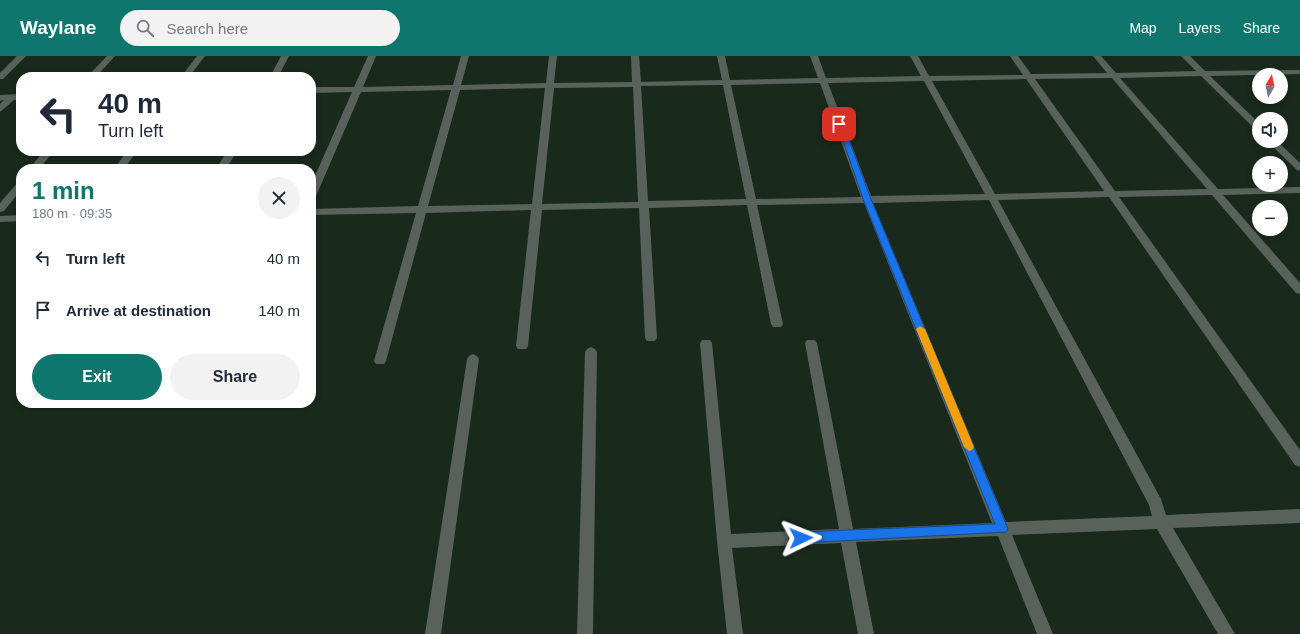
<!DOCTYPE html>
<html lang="en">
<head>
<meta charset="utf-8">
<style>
  :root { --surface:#fff; --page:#f2f2f3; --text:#1f2937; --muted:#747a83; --accent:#0f766e }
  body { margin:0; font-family:Arial,sans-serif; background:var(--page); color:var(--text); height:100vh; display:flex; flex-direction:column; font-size:15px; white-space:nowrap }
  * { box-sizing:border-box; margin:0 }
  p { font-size:13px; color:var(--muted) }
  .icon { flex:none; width:22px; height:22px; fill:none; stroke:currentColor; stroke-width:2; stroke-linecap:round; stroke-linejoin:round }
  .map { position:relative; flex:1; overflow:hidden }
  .drawer { position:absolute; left:16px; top:108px; width:300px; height:244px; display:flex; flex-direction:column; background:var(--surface); border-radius:16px; box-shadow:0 2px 6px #0003 }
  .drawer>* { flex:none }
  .banner { position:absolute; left:16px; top:16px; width:300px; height:84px; border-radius:16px; box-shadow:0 2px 6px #0003; background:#fff; color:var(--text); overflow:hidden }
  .needle { width:26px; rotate:9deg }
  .controls { position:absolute; left:1252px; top:12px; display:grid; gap:8px }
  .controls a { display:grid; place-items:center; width:36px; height:36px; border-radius:50%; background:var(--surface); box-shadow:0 2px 6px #0003; font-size:20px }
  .pin { position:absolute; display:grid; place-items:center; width:34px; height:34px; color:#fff; margin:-17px; border-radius:8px; box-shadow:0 2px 6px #0006 }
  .me { position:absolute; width:44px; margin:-22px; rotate:88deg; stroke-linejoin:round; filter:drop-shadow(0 0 3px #0008) }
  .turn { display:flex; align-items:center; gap:14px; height:84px; padding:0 16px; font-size:18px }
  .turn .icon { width:52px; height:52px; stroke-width:2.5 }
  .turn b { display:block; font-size:28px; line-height:34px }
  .round { display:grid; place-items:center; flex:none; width:42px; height:42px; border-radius:21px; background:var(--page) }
  .headline { display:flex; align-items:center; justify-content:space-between; height:68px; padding:0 16px }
  h1 { font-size:24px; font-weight:700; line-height:30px; color:var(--accent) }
  .cta { display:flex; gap:8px; margin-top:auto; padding:8px 16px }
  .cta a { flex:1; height:46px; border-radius:24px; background:var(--accent); color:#fff; font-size:16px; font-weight:700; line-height:46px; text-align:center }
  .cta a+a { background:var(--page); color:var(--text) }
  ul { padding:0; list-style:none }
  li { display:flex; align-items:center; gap:12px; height:52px; padding:0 16px }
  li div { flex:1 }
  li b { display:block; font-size:15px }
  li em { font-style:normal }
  header { display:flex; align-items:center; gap:24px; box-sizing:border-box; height:56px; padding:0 20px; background:var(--accent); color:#fff }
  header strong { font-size:19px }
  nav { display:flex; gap:22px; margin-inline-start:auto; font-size:14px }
  .search { width:280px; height:36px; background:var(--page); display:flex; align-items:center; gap:10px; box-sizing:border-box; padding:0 14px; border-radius:22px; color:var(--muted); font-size:15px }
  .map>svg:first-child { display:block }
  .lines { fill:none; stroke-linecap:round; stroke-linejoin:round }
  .minor { fill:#59625a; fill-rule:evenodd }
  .route { fill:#1a73e8; stroke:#114b97 }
  .slow { fill:#f59e0b }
</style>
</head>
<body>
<header>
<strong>Waylane</strong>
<div class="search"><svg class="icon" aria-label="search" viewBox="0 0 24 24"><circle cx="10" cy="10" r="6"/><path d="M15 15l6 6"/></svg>Search here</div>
<nav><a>Map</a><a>Layers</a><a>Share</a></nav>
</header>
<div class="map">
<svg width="1300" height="578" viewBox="0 0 1300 578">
  <rect width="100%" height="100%" fill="#192a1c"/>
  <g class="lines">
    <!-- minor -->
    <path class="minor" d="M17 0H26L3 23H0V17Z
      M107 0H115L96 21H87Z
      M197 0H205L189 21H181Z
      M281 0H289L278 21H270Z
      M368 0H376L363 31 453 29 461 0H469L461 29 546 27 549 0H557L554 27 632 26 631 0H639L641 26 722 24 717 0H725L730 24 818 22 810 0H818L826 22 921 20 910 0H918L929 20 1023 19 1010 0H1018L1031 18 1107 17 1093 0H1101L1116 17 1196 15 1181 0H1190L1205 15 1300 14V18L1210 20 1259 67V75L1256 74 1201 20 1120 22 1218 133 1300 131V137L1223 139 1300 227V238L1296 237 1212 139 1119 141 1300 394V411L1295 409 1109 141 998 144 1161 443 1166 459 1300 453V467L1173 472 1235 578H1218L1157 473 1012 479 1053 578H1037L998 480 856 486 874 578H858L841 487 732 492 743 578H727L717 485 700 287 702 284H710L712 287 731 478 839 473 805 287 807 284H815L817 287 853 473 992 467 864 147 757 149 783 268 781 271H773L771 268 747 149 649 152 657 282 655 285H647L645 282 639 152 542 154 528 290 526 293H518L516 290 531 154 426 157 386 305 384 308H376L374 305 416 157 311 159V153L418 150 451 34 361 36 316 140 311 143V129L352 36 311 37V31H354ZM1112 22 1207 133 1115 135 1035 23ZM1026 23 1104 135 995 138 932 25ZM924 25 985 138 871 140 828 27ZM820 27 861 141 756 143 731 29ZM723 29 746 143 648 145 641 30ZM633 31 638 146 542 148 554 32ZM545 32 532 148 428 150 460 34ZM989 144 1149 449 1152 460 1006 466 873 147Z
      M21 38V44H14L0 56V48L4 44 0 45V39Z
      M1267 85H1277L1300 107V115L1297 114Z
      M44 95H54L39 113H29Z
      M127 95H137L124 113H114Z
      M227 95H237L226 113H216Z
      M21 125V134L4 155 0 156V147L18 126Z
      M21 159V165L0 166V160Z
      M591 291 595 293 597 296 593 578H577L585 296 587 293Z
      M473 298 477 300 479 303 441 578H425L467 303 469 300Z"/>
  </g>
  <!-- route -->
  <path class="route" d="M837 67 843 68 871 143 1008 473 1006 476 801 487 797 485 796 482 797 478 801 476 995 468 863 143Z"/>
  <!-- slow -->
  <path class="slow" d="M920 270 925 273 974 391 972 394 969 395 964 391 916 273Z"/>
</svg>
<div class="controls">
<a><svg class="needle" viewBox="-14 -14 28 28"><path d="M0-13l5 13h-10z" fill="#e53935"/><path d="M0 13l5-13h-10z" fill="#747a83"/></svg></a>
<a><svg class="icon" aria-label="sound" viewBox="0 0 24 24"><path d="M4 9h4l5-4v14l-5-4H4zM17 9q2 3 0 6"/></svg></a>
<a>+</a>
<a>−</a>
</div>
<div class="pin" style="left:839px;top:68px;background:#d93025"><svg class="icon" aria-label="arrive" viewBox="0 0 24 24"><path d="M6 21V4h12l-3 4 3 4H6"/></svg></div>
<svg class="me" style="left:801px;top:482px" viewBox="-20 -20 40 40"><path d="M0-17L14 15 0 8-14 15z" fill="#1a73e8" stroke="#fff" stroke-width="4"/></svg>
<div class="banner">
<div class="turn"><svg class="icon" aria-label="left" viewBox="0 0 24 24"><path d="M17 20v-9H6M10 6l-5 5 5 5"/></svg><div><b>40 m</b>Turn left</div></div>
</div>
<section class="drawer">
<div class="headline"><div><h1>1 min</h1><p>180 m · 09:35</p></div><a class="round"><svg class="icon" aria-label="close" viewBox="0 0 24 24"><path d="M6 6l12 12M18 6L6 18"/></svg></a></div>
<ul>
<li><svg class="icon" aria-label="left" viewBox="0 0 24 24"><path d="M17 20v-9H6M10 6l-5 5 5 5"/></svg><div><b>Turn left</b></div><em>40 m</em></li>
<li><svg class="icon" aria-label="arrive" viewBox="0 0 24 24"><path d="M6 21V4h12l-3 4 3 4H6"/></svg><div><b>Arrive at destination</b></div><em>140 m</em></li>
</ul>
<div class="cta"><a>Exit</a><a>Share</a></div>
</section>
</div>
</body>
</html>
